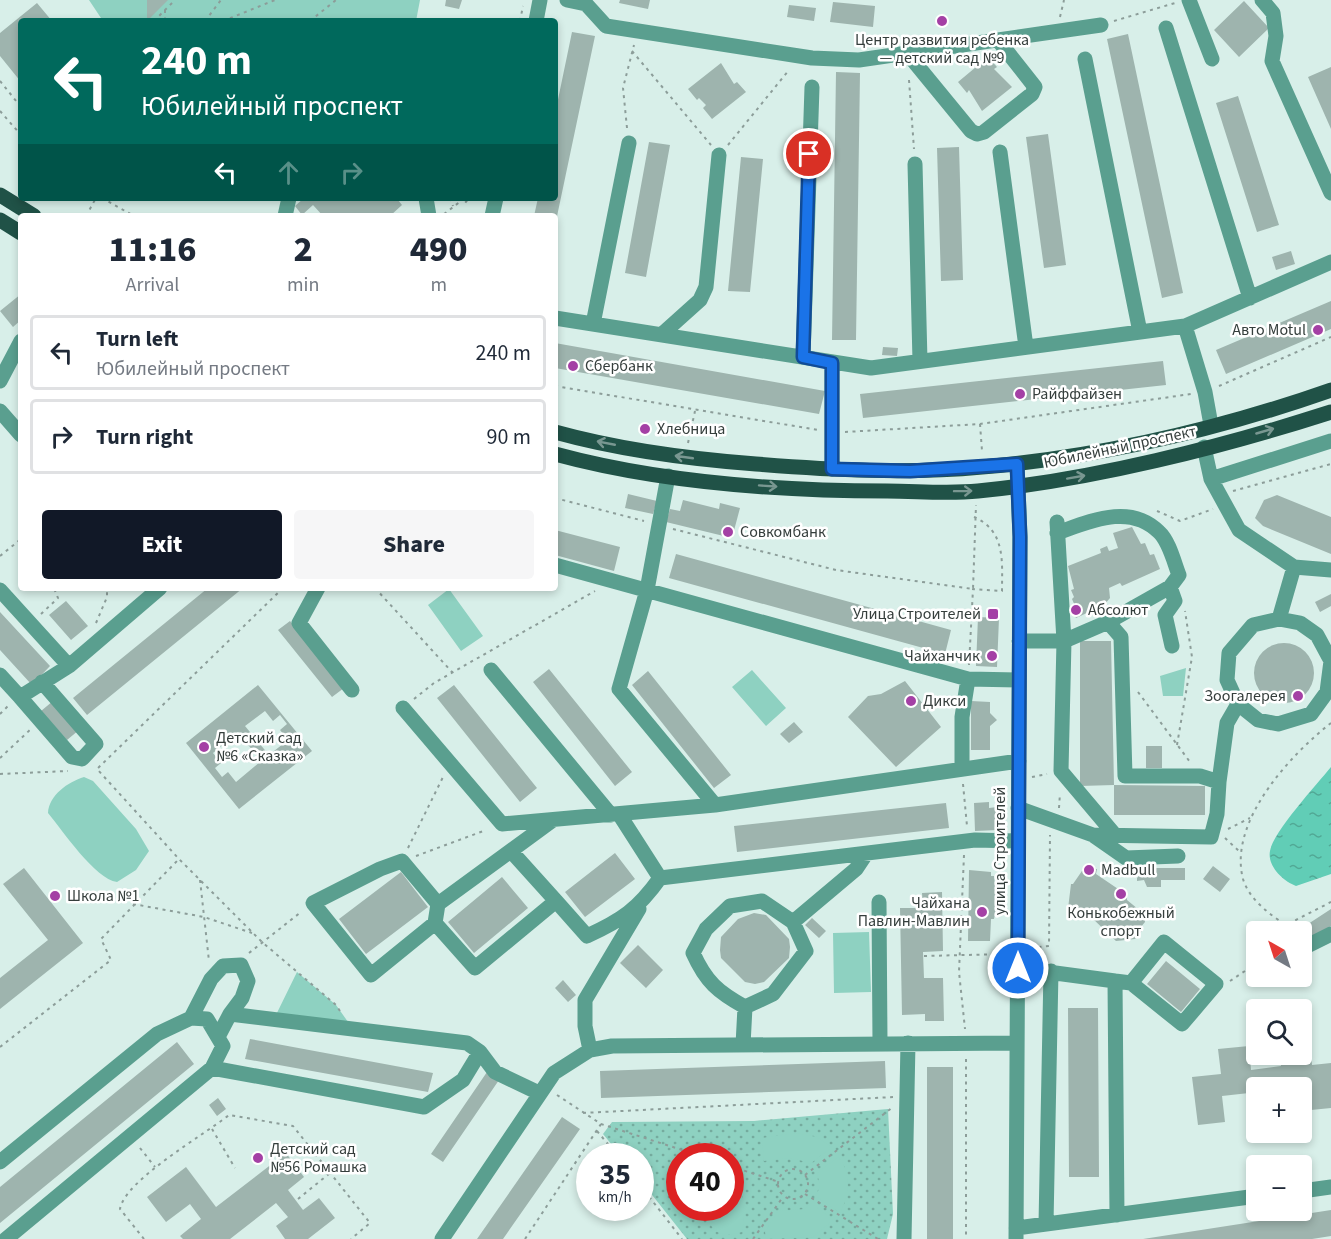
<!DOCTYPE html>
<html lang="en">
<head>
<meta charset="utf-8">
<style>
  :root { --surface:#fff; --page:#f6f6f7; --text:#1f2937; --muted:#747a83; --line:#e0e1e3; --accent:#111827 }
  body { margin:0; font-family:"Source Sans 3",sans-serif; background:var(--page); color:var(--text); height:100vh; display:flex; flex-direction:column; font-size:22px; white-space:nowrap }
  * { box-sizing:border-box; margin:0 }
  p { font-size:20px; color:var(--muted) }
  .icon { flex:none; width:33px; height:33px; fill:none; stroke:currentColor; stroke-width:2; stroke-linecap:round; stroke-linejoin:round }
  .map { position:relative; flex:1; overflow:hidden }
  .details { position:absolute; left:18px; top:213px; width:540px; height:378px; display:flex; flex-direction:column; background:var(--surface); border-radius:6px; box-shadow:0 3px 9px #0003 }
  .details>* { flex:none }
  .hud { position:absolute; left:18px; top:18px; width:540px; height:183px; border-radius:6px; box-shadow:0 3px 9px #0003; background:#00695c; color:#fff; overflow:hidden }
  .needle { width:39px; rotate:321deg }
  .controls { position:absolute; left:1246px; top:921px; display:grid; gap:12px }
  .controls a { display:grid; place-items:center; width:66px; height:66px; border-radius:6px; background:var(--surface); box-shadow:0 3px 9px #0003; font-size:30px }
  .speed { position:absolute; left:576px; top:1143px; display:flex; gap:12px; font-size:30px; font-weight:700; text-align:center }
  .speed>* { display:grid; place-content:center; width:78px; height:78px; border-radius:50%; background:var(--surface); box-shadow:0 3px 9px #0003; line-height:1 }
  .speed small { font-size:15px; font-weight:400 }
  .speed .limit { border:9px solid #d22; background:#fff; color:#111 }
  .pin { position:absolute; display:grid; place-items:center; width:51px; height:51px; color:#fff; margin:-26px; border:3px solid #fff; border-radius:50%; box-shadow:0 2px 6px #0007 }
  .me { position:absolute; width:66px; margin:-33px; rotate:0deg; stroke-linejoin:round; filter:drop-shadow(0 0 4px #0008) }
  .turn { display:flex; align-items:center; gap:21px; height:126px; padding:0 24px; font-size:27px }
  .turn .icon { width:78px; height:78px; stroke-width:2.5 }
  .turn b { display:block; font-size:42px; line-height:51px }
  .lanes { display:flex; align-items:center; height:57px; padding:0 24px; background:#0003; justify-content:center; gap:30px; direction:ltr }
  .lanes .off { opacity:.35 }
  .eta { display:flex; justify-content:space-evenly; align-items:center; height:102px; text-align:center }
  .eta b { font-size:36px; font-weight:800; line-height:42px }
  .button { display:flex; gap:12px; margin-top:auto; padding:12px 24px }
  .button a { flex:1; height:69px; border-radius:6px; background:var(--accent); color:#fff; font-size:24px; font-weight:800; line-height:69px; text-align:center }
  .button a+a { background:var(--page); color:var(--text) }
  ul { padding:0; list-style:none }
  li { display:flex; align-items:center; gap:18px; height:75px; margin:0 12px 9px; padding:0 12px; border:3px solid var(--line); border-radius:6px }
  li div { flex:1 }
  li b { display:block; font-size:22px }
  li em { font-style:normal }
  .map>svg:first-child { display:block }
  .grass { fill:url(#grass-dots); fill-rule:evenodd }
  .park { fill:#8ed1c1 }
  .water { fill:url(#water-ripples) }
  .building { fill:#9eb4ae; fill-rule:evenodd }
  .lines { fill:none; stroke-linecap:round; stroke-linejoin:round }
  .path { stroke:#8c9d99; stroke-width:2; stroke-dasharray:3 4.5; stroke-linecap:butt }
  .minor { stroke:#5a9f8f; stroke-width:15 }
  .major { stroke:#205247; stroke-width:15 }
  .oneway { stroke:#799791 }
  .route-casing { stroke:#114b97; stroke-width:15 }
  .route { stroke:#1a73e8; stroke-width:10 }
  .poi-dot { fill:#a440a5; stroke:#fff; stroke-width:2 }
  .labels { text-anchor:middle; dominant-baseline:central; stroke-width:5; stroke-linejoin:round; paint-order:stroke }
  .poi-label { font-size:16px; fill:#353e3c; stroke:#fff; text-anchor:start }
  .street-label { font-size:16px; fill:#353e3c; stroke:#fff }
</style>
</head>
<body>
<div class="map">
<svg width="1331" height="1239" viewBox="0 0 1331 1239">
  <defs>
    <pattern id="grass-dots" width="8" height="8" patternUnits="userSpaceOnUse" patternTransform="scale(1.5)"><rect width="8" height="8" fill="#8ed1c1"/><path d="M2 2h.1M6 6h.1" fill="none" stroke="#75ab9e" stroke-width="1.8" stroke-linecap="round"/></pattern>
    <pattern id="water-ripples" width="26" height="14" patternUnits="userSpaceOnUse" patternTransform="scale(1.5)"><rect width="26" height="14" fill="#61cdb6"/><path d="M2 4q2-2 4 0t4 0M15 11q2-2 4 0t4 0" fill="none" stroke="#51a895"/></pattern>
  </defs>
  <rect width="100%" height="100%" fill="#d8efe9"/>
  <!-- grass -->
  <path class="grass" d="M888 1109 893 1214 887 1239H687L641 1181 640 1156H621L603 1134 612 1122 754 1121ZM680 1156H730V1208H680Z"/>
  <!-- park -->
  <path class="park" d="M89 0H420L416 21H103Z
    M449 589 483 636 461 651 428 605Z
    M1186 668 1183 696H1163L1160 676Z
    M752 670 786 708 766 726 732 687Z
    M84 777 93 781 136 829 149 851 136 870 117 882C95 879 63 831 48 813 49 795 68 782 84 777Z
    M869 932 871 992 834 993 833 933Z
    M297 972 336 1005 353 1029 274 1019Z
    M796 1133 817 1137 832 1147 810 1164C795 1156 780 1159 764 1161L762 1138Z
    M838 1157C852 1171 849 1197 840 1213L816 1196 820 1186 817 1173Z
    M731 1176C745 1185 745 1216 742 1232 717 1239 709 1230 706 1208H730Z
    M811 1203 833 1220 813 1237 766 1239 765 1232 778 1211 805 1209Z"/>
  <!-- water -->
  <path class="water" d="M1331 767V874L1296 886C1283 881 1267 866 1270 851 1273 832 1318 783 1331 767Z"/>
  <!-- building -->
  <path class="building" d="M147 0H168L147 21Z
    M446 0H462L459 9 445 6Z
    M620 0H650L648 9 619 3Z
    M1244 1 1269 28 1239 57 1214 30Z
    M833 2 875 6 873 27 830 22Z
    M37 3 52 21H21V82L0 56V33Z
    M789 5 816 8 814 21 787 17Z
    M572 32 595 36 556 221 555 216H534L538 198H555V114Z
    M1128 34 1183 293 1162 298 1107 39Z
    M988 57 997 67 994 69 1012 87 982 111 969 90 967 93 958 82Z
    M721 63 734 84 737 82 746 92 712 119 703 108 706 105 699 98 697 100 688 89Z
    M1331 67V129L1308 77Z
    M836 72 860 73 856 340H832Z
    M1238 96 1279 225 1257 232 1216 103Z
    M1048 134 1066 265 1044 268 1026 137Z
    M649 142 670 145 646 277 625 273Z
    M959 147 963 280 941 281 937 148Z
    M741 157 763 159 750 292 728 291Z
    M304 198H401L398 200 402 205 390 216H323L313 205 302 215 295 206Z
    M1291 251 1295 264 1276 270 1272 257Z
    M21 294V320L13 327 0 311Z
    M1331 301V329L1226 374 1216 350Z
    M555 343 825 391 819 414 555 368Z
    M883 347 898 348 897 356 882 355Z
    M1163 361 1166 385 863 418 860 394Z
    M628 494 657 501 653 514 625 508Z
    M1277 495 1331 517V554L1263 526 1255 518 1264 500Z
    M683 500 719 509 720 503 740 508 732 538 666 522 670 509 680 511Z
    M1132 527 1141 544 1145 543 1150 555 1154 554 1160 569 1122 586 1120 583 1109 588 1110 598 1104 605 1076 618 1071 608 1075 606 1072 599 1074 597 1071 590 1074 589 1068 566 1101 553 1100 549 1107 546 1109 551 1118 548 1113 533Z
    M555 530 620 547 614 571 555 555Z
    M676 554 951 630 945 654 669 578Z
    M208 588H243L87 715 73 698Z
    M1331 594V606L1320 612 1315 602Z
    M66 601 88 626 71 640 49 615Z
    M0 612 50 666 32 685 0 650Z
    M978 617 999 618 997 667 976 666Z
    M290 621 344 688 332 697 278 630Z
    M1080 641H1111L1114 785 1205 786V815H1114V785L1080 786Z
    M1254 673a30 30 0 1 1 60 0a30 30 0 1 1-60 0Z
    M549 669 632 772 615 786 533 682Z
    M648 671 731 775 714 788 632 685Z
    M905 681 941 727 896 767 848 717 868 696 881 694Z
    M258 685 312 751 239 809 186 743ZM265 711 273 721 280 715 287 724 280 730 288 740 269 755 245 726ZM238 732 261 761 236 782 228 772 222 777 215 768 221 763 213 753Z
    M454 685 537 788 520 802 437 698Z
    M53 701 79 730 67 740 41 711Z
    M971 701 990 702V713L997 720 990 726V750H971Z
    M794 722 803 732 789 743 780 734Z
    M1146 746H1162V768H1146Z
    M989 802V808L997 807 998 830 975 831 974 803Z
    M946 803 949 828 737 852 734 826Z
    M615 853 635 879 585 917 565 892Z
    M1213 866 1230 879 1220 892 1203 879Z
    M24 868 83 943 0 1009V978L48 940 3 884Z
    M1084 868 1097 869 1096 874 1127 895V900L1144 914 1145 922 1140 928 1142 931 1135 939 1116 941 1091 917H1067L1071 884H1073Z
    M1146 868H1185V880H1161V887H1147L1144 880 1137 881V878Z
    M969 870 991 872V876H994L997 904 994 919H991L990 941H968Z
    M401 872 428 907 366 954 339 919Z
    M502 877 528 908 474 953 448 922Z
    M942 892 943 951 923 952 924 978H943L944 1021H925V1014L902 1015 900 908H923L922 893Z
    M1331 909V926L1313 938 1305 926Z
    M754 913 766 915 789 939 790 947 789 958 764 982 755 984 745 982 721 958 720 950 721 937 738 919Z
    M812 918 826 931 819 938 805 925Z
    M638 945 663 970 646 988 620 963Z
    M1166 961 1200 989 1181 1012 1147 984Z
    M563 980 576 995 568 1002 555 988Z
    M1068 1008H1098L1099 1177H1069Z
    M250 1039 433 1073 428 1092 245 1059Z
    M1309 1041 1312 1065 1331 1063V1108L1311 1110 1308 1085 1257 1088V1117H1252L1249 1093 1222 1096 1225 1122 1198 1125 1192 1077 1221 1074 1218 1049 1249 1046 1251 1070 1281 1066 1279 1054H1302V1042Z
    M177 1042 194 1064 0 1223V1187Z
    M885 1061 886 1088 601 1098 600 1071Z
    M927 1067H953V1239H927Z
    M487 1072 499 1080 443 1162 431 1154Z
    M218 1098 226 1109 217 1116 209 1105Z
    M562 1117 580 1129 503 1239H477Z
    M286 1153 304 1177 288 1190 303 1210 319 1198 335 1218 308 1239H285L276 1226 288 1217 276 1203 230 1239H183L180 1236 201 1219 190 1204 166 1222 147 1197 186 1167 216 1207Z
    M1331 1210V1236L1312 1239H1143Z"/>
  <g class="lines">
    <!-- path -->
    <path class="path" d="M165 10V21
      M1060 17 1064 0
      M154 21 175 0
      M205 21 221 0
      M223 21 275 0
      M310 21 336 0
      M520 21 523 6
      M1114 21 1175 3
      M632 51 711 145
      M909 80 914 149
      M0 81 21 107
      M0 111 21 135
      M627 128 623 88 634 45
      M728 145 789 70
      M102 198 134 216
      M450 198 453 206
      M460 198 465 203 469 198
      M444 214 461 201
      M86 216 96 198
      M555 386 818 430
      M1219 386 1331 337
      M980 424 982 451
      M845 432 980 424 1191 394
      M688 443 695 411
      M1233 491 1331 464
      M555 498 644 521
      M1157 511 1180 521 1213 509
      M673 529 836 570 973 589 976 505
      M0 556 21 539
      M283 588 97 769 179 859 262 942 336 1005 342 1014
      M375 588 452 672
      M41 614 58 598 54 588
      M96 623 107 597V588
      M969 665 973 589 1002 591C1002 562 1006 531 974 517
      M1138 692 1190 762
      M414 699 434 683 595 591
      M0 714 8 706
      M1331 723C1290 755 1228 822 1243 879 1249 899 1269 914 1286 925L1331 902
      M1177 745 1192 657 1185 611
      M0 758 31 729
      M0 774 68 771
      M1032 777 1047 774
      M963 784 967 826
      M1059 808 1060 793
      M1228 829 1250 818
      M1225 838 1240 852
      M408 848 443 777
      M964 855 959 972 965 1029
      M416 856 486 830
      M200 880 209 961
      M133 904 204 917 252 933
      M1281 932 1286 925 1290 932
      M1031 948 1049 946 1050 835
      M249 953 301 912
      M924 956 1005 954
      M1230 981 1257 963
      M0 1047 111 960 101 939 179 859
      M966 1059V1239
      M557 1095 601 1124 701 1156
      M583 1113 893 1097
      M212 1129 235 1168
      M597 1131 618 1156
      M140 1148 155 1167
      M730 1166 776 1181
      M778 1184a15 15 0 1 1 30 0a15 15 0 1 1-30 0Z
      M805 1175 893 1107
      M640 1185 682 1239
      M805 1194 878 1239
      M298 1199 330 1173
      M144 1239 120 1209C125 1180 204 1135 229 1115L293 1126 370 1223 351 1239
      M525 1239 601 1124
      M753 1239 783 1197"/>
    <!-- minor -->
    <path class="minor" d="M567 0 586 4 606 26 812 58 859 60 1101 25
      M1189 0 1212 59
      M1262 0 1273 13 1276 36 1272 61 1331 193
      M536 21 540 0
      M1166 28 1250 298
      M907 53 971 131 977 134 984 132 1032 94 1035 87 998 40
      M1085 59 1140 332
      M1000 152 1026 347
      M915 164 920 361
      M426 198 429 216
      M285 216 289 198
      M492 216 496 198
      M555 318 871 368 1185 326 1331 262
      M593 324 629 143
      M1185 326 1205 392 1211 425
      M661 335 700 300 706 287 719 155
      M803 357 812 87
      M832 363V469
      M0 381 21 341
      M0 411 21 435
      M1204 447 1211 479 1239 530 1294 567 1279 619 1253 625 1229 653 1227 680 1238 704 1227 723 1219 782
      M668 476 647 590 619 689 715 805
      M1211 479 1331 441
      M1057 522 1064 641 1061 771 1115 835
      M1057 533C1091 521 1130 503 1159 532 1169 541 1174 562 1179 575L1170 587
      M555 565 968 679 1018 680
      M1294 567 1331 570
      M318 588 299 623 352 690
      M0 590 69 666
      M1108 622 1170 587 1175 601 1165 615 1172 646
      M1019 641H1064L1108 622 1121 637 1125 776H1200L1219 782 1217 814 1211 837 1093 835
      M491 670 611 815
      M0 675 20 697 69 666 160 588
      M20 697 72 757 82 759 96 744 42 682
      M1238 704 1258 720 1278 724 1311 714 1327 692 1331 661 1317 635 1300 623 1279 619
      M403 708 502 824 715 805 1019 761
      M962 769V717L968 679
      M1018 808 1093 835 1126 858 1178 856
      M619 814 660 878
      M511 851 556 901
      M879 902 880 1043
      M438 904 435 923 371 975 313 903 380 869 402 861 438 904 553 820
      M435 923 475 968 556 901 587 936C622 920 638 909 660 878L975 840 1018 841
      M1305 947 1331 934
      M1018 968 1115 981
      M745 1007C718 992 706 982 693 953L706 929 730 906 762 901 793 922
      M191 1018 211 979 223 966 241 965 248 981 242 998 230 1014
      M743 1045 745 1007 773 994 806 951 793 922 856 869 866 854
      M590 1050 585 1026V1000L639 909
      M480 1052 495 1072 539 1093
      M212 1068 424 1107 463 1080 480 1052 467 1043 230 1014 219 1035
      M0 1162 157 1034 191 1018 207 1019 223 1046 212 1068 6 1239
      M1302 1191 1331 1187
      M1117 1215 1115 981 1131 983 1182 1024 1216 984 1164 942 1131 983
      M1046 1224 1051 971
      M1016 1228 1257 1196
      M442 1239 554 1073 590 1050 612 1046 1017 1043
      M904 1239 908 1043
      M1016 1239 1020 536 1017 464"/>
    <!-- major -->
    <path class="major" d="M0 195 34 216
      M0 220 21 233
      M555 432C620 450 689 459 756 464 831 470 908 474 982 467 1099 457 1220 429 1331 390
      M555 454C662 483 777 491 887 491 917 491 948 494 978 491 1092 480 1222 447 1331 412"/>
  </g>
  <!-- one-way arrows -->
  <defs><path id="oneway-shaft" d="M-6 0H5M1.5-3L5.5 0L1.5 3" fill="none" stroke-width="1.6" stroke-linecap="round" stroke-linejoin="round" transform="scale(1.5)"/></defs>
  <g class="oneway">
    <use href="#oneway-shaft" transform="translate(1265 431) rotate(-16)"/>
    <use href="#oneway-shaft" transform="translate(606 443) rotate(-169)"/>
    <use href="#oneway-shaft" transform="translate(684 457) rotate(-172)"/>
    <use href="#oneway-shaft" transform="translate(1076 477) rotate(-10)"/>
    <use href="#oneway-shaft" transform="translate(768 486) rotate(4)"/>
    <use href="#oneway-shaft" transform="translate(963 491) rotate(-1)"/>
  </g>
  <g class="lines">
    <!-- route casing -->
    <g class="route-casing">
      <path id="route" d="M809 154 803 357 832 363V469L910 471 1017 464 1020 537 1018 968"/>
    </g>
    <!-- route -->
    <use href="#route" class="route"/>
  </g>
  <!-- markers -->
  <g class="poi-dot">
    <circle cx="942" cy="21" r="6"/>
    <circle cx="1318" cy="330" r="6"/>
    <circle cx="573" cy="366" r="6"/>
    <circle cx="1020" cy="394" r="6"/>
    <circle cx="645" cy="429" r="6"/>
    <circle cx="728" cy="532" r="6"/>
    <circle cx="1076" cy="610" r="6"/>
    <rect x="987" y="608" width="12" height="12" rx="3"/>
    <circle cx="992" cy="656" r="6"/>
    <circle cx="1298" cy="696" r="6"/>
    <circle cx="911" cy="701" r="6"/>
    <circle cx="204" cy="747" r="6"/>
    <circle cx="1089" cy="870" r="6"/>
    <circle cx="1121" cy="894" r="6"/>
    <circle cx="55" cy="896" r="6"/>
    <circle cx="982" cy="912" r="6"/>
    <circle cx="258" cy="1158" r="6"/>
  </g>
  <g class="labels">
    <!-- poi labels -->
    <g class="poi-label">
      <text x="942" y="40" text-anchor="middle">Центр развития ребенка<tspan x="942" dy="18">— детский сад №9</tspan></text>
      <text x="1306" y="330" text-anchor="end">Авто Motul</text>
      <text x="585" y="366">Сбербанк</text>
      <text x="1032" y="394">Райффайзен</text>
      <text x="657" y="429">Хлебница</text>
      <text x="740" y="532">Совкомбанк</text>
      <text x="1088" y="610">Абсолют</text>
      <text x="981" y="614" text-anchor="end">Улица Строителей</text>
      <text x="980" y="656" text-anchor="end">Чайханчик</text>
      <text x="1286" y="696" text-anchor="end">Зоогалерея</text>
      <text x="923" y="701">Дикси</text>
      <text x="216" y="738">Детский сад<tspan x="216" dy="18">№6 «Сказка»</tspan></text>
      <text x="1101" y="870">Madbull</text>
      <text x="67" y="896">Школа №1</text>
      <text x="970" y="903" text-anchor="end">Чайхана<tspan x="970" dy="18">Павлин-Мавлин</tspan></text>
      <text x="1121" y="913" text-anchor="middle">Конькобежный<tspan x="1121" dy="18">спорт</tspan></text>
      <text x="270" y="1149">Детский сад<tspan x="270" dy="18">№56 Ромашка</tspan></text>
    </g>
    <!-- street labels -->
    <g class="street-label">
      <text transform="translate(1120 447) rotate(-12)">Юбилейный проспект</text>
      <text transform="translate(1000 851) rotate(-90)">улица Строителей</text>
    </g>
  </g>
</svg>
<div class="controls">
<a><svg class="needle" viewBox="-14 -14 28 28"><path d="M0-13l5 13h-10z" fill="#e53935"/><path d="M0 13l5-13h-10z" fill="#747a83"/></svg></a>
<a><svg class="icon" aria-label="search" viewBox="0 0 24 24"><circle cx="10" cy="10" r="6"/><path d="M15 15l6 6"/></svg></a>
<a>+</a>
<a>−</a>
</div>
<div class="speed"><div>35<small>km/h</small></div><div class="limit">40</div></div>
<div class="pin" style="left:809px;top:154px;background:#d93025"><svg class="icon" aria-label="arrive" viewBox="0 0 24 24"><path d="M6 21V4h12l-3 4 3 4H6"/></svg></div>
<svg class="me" style="left:1018px;top:968px" viewBox="-20 -20 40 40"><circle r="17" fill="#1a73e8" stroke="#fff" stroke-width="3"/><path d="M0-11L8 9 0 5-8 9z" fill="#fff"/></svg>
<div class="hud">
<div class="turn"><svg class="icon" aria-label="left" viewBox="0 0 24 24"><path d="M17 20v-9H6M10 6l-5 5 5 5"/></svg><div><b>240 m</b>Юбилейный проспект</div></div>
<div class="lanes"><svg class="icon" aria-label="left" viewBox="0 0 24 24"><path d="M17 20v-9H6M10 6l-5 5 5 5"/></svg><svg class="icon off" aria-label="ahead" viewBox="0 0 24 24"><path d="M12 20V5M6 11l6-6 6 6"/></svg><svg class="icon off" aria-label="right" viewBox="0 0 24 24"><path d="M7 20v-9h11M14 6l5 5-5 5"/></svg></div>
</div>
<section class="details">
<div class="eta">
<div><b>11:16</b><p>Arrival</p></div>
<div><b>2</b><p>min</p></div>
<div><b>490</b><p>m</p></div>
</div>
<ul>
<li><svg class="icon" aria-label="left" viewBox="0 0 24 24"><path d="M17 20v-9H6M10 6l-5 5 5 5"/></svg><div><b>Turn left</b><p>Юбилейный проспект</p></div><em>240 m</em></li>
<li><svg class="icon" aria-label="right" viewBox="0 0 24 24"><path d="M7 20v-9h11M14 6l5 5-5 5"/></svg><div><b>Turn right</b></div><em>90 m</em></li>
</ul>
<div class="button"><a>Exit</a><a>Share</a></div>
</section>
</div>
</body>
</html>
